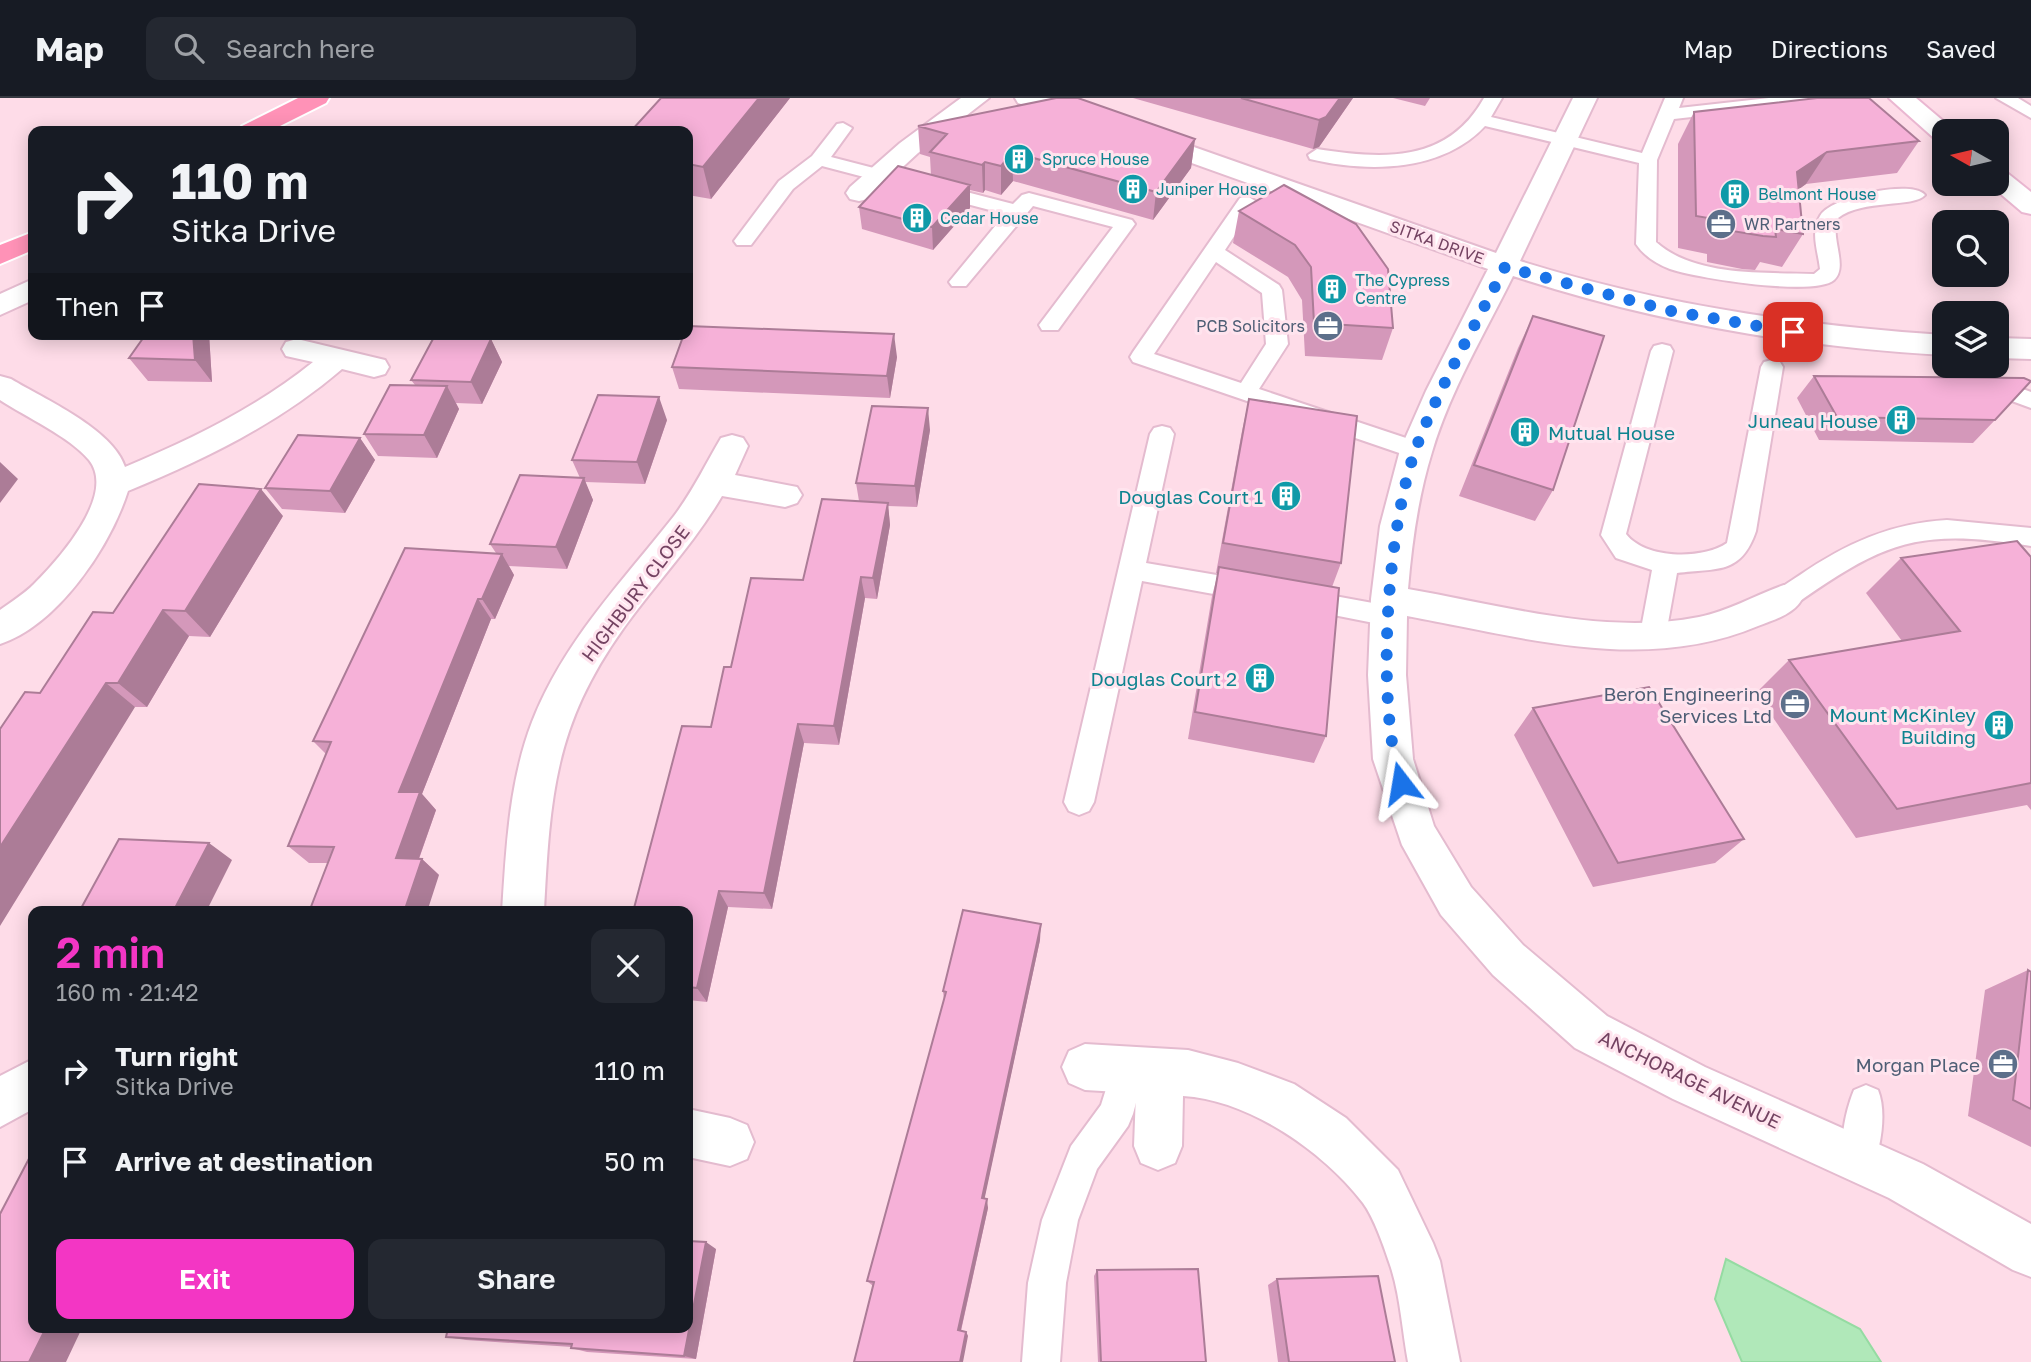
<!DOCTYPE html>
<html lang="en">
<head>
<meta charset="utf-8">
<style>
  :root { --surface:#171b24; --page:#242831; --text:#f1f3f6; --muted:#9ea1a6; --line:#363941; --accent:#f336c4 }
  body { margin:0; font-family:"Golos Text",sans-serif; background:var(--page); color:var(--text); height:100vh; display:flex; flex-direction:column; font-size:26px; white-space:nowrap }
  * { box-sizing:border-box; margin:0 }
  p { font-size:23px; color:var(--muted) }
  .icon { flex:none; width:38px; height:38px; fill:none; stroke:currentColor; stroke-width:2; stroke-linecap:round; stroke-linejoin:round }
  .map { position:relative; flex:1; overflow:hidden }
  .details { position:absolute; left:28px; top:808px; width:665px; height:427px; display:flex; flex-direction:column; background:var(--surface); border-radius:14px; box-shadow:0 4px 18px #0003 }
  .details>* { flex:none }
  .top-card { position:absolute; left:28px; top:28px; width:665px; height:214px; border-radius:14px; box-shadow:0 4px 18px #0003; background:#171b24; color:var(--text); overflow:hidden }
  .needle { width:46px; rotate:278deg }
  .controls { position:absolute; left:1932px; top:21px; display:grid; gap:14px }
  .controls a { display:grid; place-items:center; width:77px; height:77px; border-radius:14px; background:var(--surface); box-shadow:0 4px 18px #0003; font-size:35px }
  .pin { position:absolute; display:grid; place-items:center; width:60px; height:60px; color:#fff; margin:-30px; border-radius:14px; box-shadow:0 4px 10px #0006 }
  .me { position:absolute; width:77px; margin:-38px; rotate:346deg; stroke-linejoin:round; filter:drop-shadow(0 0 5px #0008) }
  .turn { display:flex; align-items:center; gap:24px; height:147px; padding:0 28px; font-size:32px }
  .turn .icon { width:91px; height:91px; stroke-width:2.5 }
  .turn b { display:block; font-size:49px; line-height:60px }
  .then { display:flex; align-items:center; height:66px; padding:0 28px; background:#0003; gap:14px; font-size:26px }
  .round { display:grid; place-items:center; flex:none; width:74px; height:74px; border-radius:14px; background:var(--page) }
  .overview { display:flex; align-items:center; justify-content:space-between; height:119px; padding:0 28px }
  h1 { font-size:42px; font-weight:600; line-height:52px; color:var(--accent) }
  .button { display:flex; gap:14px; margin-top:auto; padding:14px 28px }
  .button a { flex:1; height:80px; border-radius:14px; background:var(--accent); color:#fff; font-size:28px; font-weight:600; line-height:80px; text-align:center }
  .button a+a { background:var(--page); color:var(--text) }
  ul { padding:0; list-style:none }
  li { display:flex; align-items:center; gap:21px; height:91px; padding:0 28px }
  li div { flex:1 }
  li b { display:block; font-size:26px }
  li em { font-style:normal }
  header { display:flex; align-items:center; gap:42px; box-sizing:border-box; height:98px; padding:0 35px; background:var(--surface); border-bottom:2px solid var(--line) }
  header strong { font-size:33px }
  nav { display:flex; gap:38px; margin-inline-start:auto; font-size:24px }
  .search { width:490px; height:63px; background:var(--page); display:flex; align-items:center; gap:18px; box-sizing:border-box; padding:0 24px; border-radius:14px; color:var(--muted); font-size:26px }
  .map>svg:first-child { display:block }
  .water { fill:#b0e8b9; stroke:#95dba2; stroke-width:2 }
  .lines { fill:none; stroke-linecap:round; stroke-linejoin:round }
  .lane-casing { stroke:#e4bbcf; stroke-width:4 }
  .street-casing { stroke:#e4bbcf; stroke-width:4 }
  .secondary-casing { stroke:#eab7d1; stroke-width:4 }
  .primary-casing { stroke:#fff; stroke-width:4 }
  .lane { fill:#fff; fill-rule:evenodd }
  .street { fill:#fff; fill-rule:evenodd }
  .secondary { fill:#fff; fill-rule:evenodd }
  .primary { fill:#ff92b7; fill-rule:evenodd }
  .wall { fill:#d498ba }
  .shaded-wall { fill:#ac7c97 }
  .building { fill:#f6b1d8; stroke:#ac7c97; stroke-width:2 }
  .route { stroke:#1a73e8; stroke-width:12; stroke-dasharray:0 21.6 }
  .labels { text-anchor:middle; dominant-baseline:central; stroke-width:6; stroke-linejoin:round; paint-order:stroke }
  .far-culture-label { font-size:16px; fill:#0d838f; stroke:#ffe4ee; text-anchor:start }
  .far-service-label { font-size:16px; fill:#4e5e75; stroke:#ffe4ee; text-anchor:start }
  .far-street-label { font-size:16px; fill:#744362; stroke:#ffe4ee }
  .culture-label { font-size:19px; fill:#0d838f; stroke:#ffe4ee; text-anchor:end }
  .street-label { font-size:19px; fill:#744362; stroke:#ffe4ee }
  .service-label { font-size:19px; fill:#4e5e75; stroke:#ffe4ee; text-anchor:end }
</style>
</head>
<body>
<header>
<strong>Map</strong>
<div class="search"><svg class="icon" aria-label="search" viewBox="0 0 24 24"><circle cx="10" cy="10" r="6"/><path d="M15 15l6 6"/></svg>Search here</div>
<nav><a>Map</a><a>Directions</a><a>Saved</a></nav>
</header>
<div class="map">
<svg width="2031" height="1264" viewBox="0 0 2031 1264">
  <rect width="100%" height="100%" fill="#fedce8"/>
  <!-- water -->
  <path class="water" d="M1726 1161 1860 1231 1881 1264H1742L1715 1201Z"/>
  <g class="lines">
    <!-- lane casing -->
    <g class="lane-casing">
      <path id="lane" d="M1484 0H1502L1491 19 1642 55 1665 0H1683L1679 10 1769 0H1824L1815 5 1674 21 1657 62 1656 144C1695 179 1764 174 1814 176L1820 171C1818 153 1810 134 1820 118 1830 99 1912 81 1925 97 1914 110 1862 101 1838 120 1829 139 1849 168 1834 182 1815 199 1695 180 1670 171 1657 166 1644 158 1636 146L1639 65 1485 28C1442 74 1369 75 1310 61L1308 57 1317 51C1383 61 1447 66 1484 0Z
        M1996 0H2018L2031 8V20Z
        M843 25 852 30 831 59 1013 106 1022 97 1029 95 1132 122 1135 126 1058 232H1042L1039 227 1113 129 1033 108 966 188H952L949 184 1005 116 822 68 793 91 751 147H737L734 143 779 83 812 58 837 26Z
        M1247 98 1257 104 1225 152 1279 187 1282 192 1288 246 1259 291 1424 346 1428 352 1424 358 1416 360 1408 358 1133 264 1130 259 1133 254 1240 100ZM1216 164 1262 195 1266 246 1241 285 1154 256Z
        M1662 246 1670 248 1673 253 1626 436C1645 461 1702 462 1727 445L1761 269 1764 264 1772 262 1780 264 1783 269 1756 433C1741 477 1717 470 1677 475L1666 536 1662 543 1653 546 1644 543 1640 536 1652 472 1616 460 1601 437 1651 253 1654 248Z
        M1967 268H1989L1998 282 2031 294V310L1982 292Z
        M1162 328 1170 330 1174 336 1146 465 1252 483 1261 486 1265 493 1261 500 1252 503 1142 483 1094 704 1089 713 1079 717 1069 713 1064 704 1150 336 1154 330Z
        M1947 422 2031 430V448C1918 430 1885 443 1793 508L1784 511 1775 508 1771 501C1777 490 1790 484 1800 477 1845 446 1891 425 1947 422Z
        M1302 492 1389 508 1398 511 1402 518 1398 525 1389 528 1293 509 1289 502 1293 495Z
        M1128 954 1140 959 1145 971 1133 1016 1128 1028 1097 1071 1078 1122 1066 1185 1060 1264H1022L1028 1185 1042 1122 1071 1048 1101 1007 1116 959Z
        M1866 987 1878 992C1887 1014 1881 1051 1871 1073L1859 1079 1847 1073C1837 1051 1845 1014 1854 992Z"/>
    </g>
    <!-- street casing -->
    <g class="street-casing">
      <path id="street" d="M961 0H989L918 55 868 101 859 103 850 101 846 95 850 89 900 45Z
        M1015 0H1050L1097 16 1100 21 1097 26 1088 28 1018 5Z
        M1573 0H1597L1520 163C1661 207 1797 227 1944 237V257C1797 249 1653 224 1513 178 1485 235 1450 293 1432 354 1418 399 1412 444 1408 491 1501 507 1604 538 1699 519 1729 513 1755 497 1784 487L1797 491 1802 501C1794 516 1774 522 1758 528 1644 576 1522 539 1407 518L1406 577 1413 661 1434 728 1471 789 1523 847 1607 918 1705 969 1923 1066 2031 1126V1179L2013 1172 1889 1100 1673 1001 1575 950 1493 877 1441 817 1402 747 1373 661 1368 577 1371 501 1380 428 1400 352 1426 293 1488 171 1136 45 1132 40 1136 35 1145 32 1154 35 1496 155Z
        M33 181V202L0 217V196Z
        M1997 240 2031 241V261L1997 260Z
        M297 241 385 262 389 269 385 276 374 279 342 271C278 326 205 361 128 393 110 449 58 527 0 546V512C11 504 24 496 34 486 58 462 117 397 89 362 70 339 26 319 0 302V278L11 281C44 301 113 331 125 369 192 341 256 310 313 264L286 258 282 251 286 244Z
        M732 337 743 340 748 348 735 377 797 389 802 397 797 405 785 409 722 398C694 446 655 486 623 531 554 628 550 699 544 814H502C506 750 509 684 532 624 563 544 622 484 674 418 693 393 705 367 721 340Z
        M1085 946 1188 952 1238 965 1294 986 1346 1020 1398 1072 1433 1145 1440 1163 1460 1264H1408C1402 1232 1400 1194 1389 1164 1383 1146 1374 1120 1363 1105 1323 1053 1249 1002 1183 998L1182 1048 1175 1065 1158 1072 1141 1065 1134 1048 1136 995 1085 992 1069 985 1062 969 1069 953Z
        M33 961V1011L0 1029V978Z
        M688 1011 730 1020 747 1027 754 1044 747 1061 730 1068 688 1059Z"/>
    </g>
    <!-- secondary casing -->
    <g class="secondary-casing">
      <path id="secondary" d="M1889 0H1916L1955 33H1944V43L1935 41Z
        M1997 71 2006 74 2031 94V116L2022 114 1989 86H1997Z"/>
    </g>
    <!-- primary casing -->
    <g class="primary-casing">
      <path id="primary" d="M298 0H329L326 5 270 33H239L242 28Z
        M33 134V152L0 166V147Z"/>
    </g>
    <!-- lane -->
    <use href="#lane" class="lane"/>
    <!-- street -->
    <use href="#street" class="street"/>
    <!-- secondary -->
    <use href="#secondary" class="secondary"/>
    <!-- primary -->
    <use href="#primary" class="primary"/>
  </g>
  <!-- wall -->
  <path class="wall" d="M790 0 711 101 688 97V33Z
    M1133 0H1353L1319 49 1313 51Z
    M1393 0H1430L1425 8Z
    M1694 14 1919 43 1897 75 1806 86 1799 91 1803 136 1782 169 1760 164 1755 172 1742 171 1707 164V156L1678 150V46Z
    M918 28 1195 41 1191 70 1153 122 1013 83 1001 97 985 92 983 95 970 92V110L933 152 862 131 859 109 931 77 930 59 920 56Z
    M1284 87 1393 230 1382 262 1305 258 1302 202 1288 179 1233 145 1239 113Z
    M1533 218 1553 392 1535 423 1459 398 1518 250Z
    M146 236H209L212 284 148 283 129 260Z
    M438 236H471L467 240 491 241 502 264 482 306 456 305 459 311 437 360 378 358 364 336 415 287 411 282 449 240Z
    M897 259 890 300 679 291 672 269Z
    M1814 278 1995 322 1973 345 1819 342 1797 300Z
    M1249 301 1341 465 1332 489 1326 638 1314 665 1188 641 1212 498 1218 475H1216L1242 333Z
    M667 322 645 386 585 384 593 402 567 471 509 468 514 477 495 521H491L422 696 436 712 419 761H422L439 777 328 765H309L288 748 326 656 313 643 496 455 490 446 580 380 572 362Z
    M930 332 917 409 888 408 890 427 877 501 865 500 839 647 804 645 772 811 728 809 707 904 688 902V814L711 629 731 569 803 482 859 403 856 385Z
    M360 340 375 362 345 415 282 411 265 390Z
    M283 418 210 539 189 538 147 609H135L40 595Z
    M2031 459V712L2027 707 1856 740 1756 595 1789 562 1902 543 1866 495 1901 460Z
    M1533 610 1744 741 1715 765 1593 789 1514 637Z
    M1040 842 984 1101 988 1110 961 1233 966 1234 968 1238 873 1188 867 1183 944 902 943 893Z
    M2028 872 2031 874V1049L1968 1018 1985 892Z
    M716 1151 696 1261 587 1254 571 1250 572 1249 466 1242 446 1239Z
    M1097 1172 1206 1264H1098L1094 1178Z
    M1277 1181 1395 1264H1278L1268 1187Z"/>
  <!-- shaded-wall -->
  <path class="shaded-wall" d="M759 0H790L711 101 703 69Z
    M1340 0H1353L1319 49 1313 51 1319 22Z
    M1195 41 1191 70 1153 122 1156 94Z
    M1012 54 1013 83 1001 97V68Z
    M1827 54 1806 86 1777 107 1797 74Z
    M985 64V92L983 95 982 67Z
    M970 87V110L933 152 932 129Z
    M193 236H209L212 284 195 262Z
    M459 236H471L463 244Z
    M894 236 897 259 890 300 887 278Z
    M491 241 502 264 482 306 471 284Z
    M447 288 459 311 437 360 424 337Z
    M659 299 667 322 645 386 637 364Z
    M928 310 930 332 917 409 915 388Z
    M360 340 375 362 345 415 330 393Z
    M0 364 18 381 0 405Z
    M584 380 593 402 567 471 556 449Z
    M261 391 283 418 210 539 185 513Z
    M888 405 890 427 877 501 873 480Z
    M502 456 514 477 495 521 482 501Z
    M861 479 865 500 839 647 834 628Z
    M478 501 491 521 422 696 436 712 413 777 396 760 399 694Z
    M163 512 189 538 147 609 118 585Z
    M106 585 135 609 0 828V749Z
    M798 626 804 645 772 811 764 795Z
    M209 745 232 762 206 814H173Z
    M422 761 439 777 427 814H404Z
    M719 793 728 809 707 904 697 890Z
    M1041 826 1040 842 983 1108 982 1100Z
    M987 1101 988 1110 960 1236 958 1232Z
    M706 1144 716 1151 696 1261 684 1258Z
    M46 1230H82L66 1264H29Z
    M966 1234 968 1238 963 1264H960Z"/>
  <!-- building -->
  <path class="building" d="M661 0H759L703 69 688 66V33H631Z
    M1056 0H1078L1195 41 1156 94 1012 54 1001 68 985 64 982 67 930 54 947 36 918 28Z
    M1241 0H1340L1326 19 1319 22Z
    M1817 0H1869L1919 43 1827 54 1797 74 1803 136 1775 131 1776 139 1763 138 1726 132V123L1696 118 1694 14Z
    M898 68 970 87 932 129 859 109Z
    M1284 87 1356 126 1388 171 1393 230 1314 225 1311 169 1295 147 1239 113Z
    M1533 218 1604 238 1553 392 1474 367Z
    M688 228 894 236 887 278 672 269 684 236H688Z
    M146 236H193L195 262 129 260Z
    M434 239 491 241 471 284 411 282Z
    M1814 278 2024 280 2031 283 1995 322 1837 319Z
    M390 287 447 288 424 337 364 336Z
    M598 297 659 299 637 364 572 362Z
    M1249 301 1357 318 1341 465 1223 445Z
    M872 308 928 310 915 388 856 385Z
    M298 337 360 340 330 393 265 390Z
    M520 377 584 380 556 449 490 446Z
    M199 386 261 391 185 513 163 512 118 585H106L0 749V631L25 594 40 595 93 514 113 515Z
    M822 401 888 405 873 480 861 479 834 628 798 626 764 795 719 793 697 890 688 889V814H633L682 628 711 629 724 569H731L751 480 803 482Z
    M2017 443 2031 459V685L1897 711 1789 562 1960 533 1901 460Z
    M405 450 502 456 482 501H478L399 694H420L396 760 422 761 404 814H309L334 749 288 748 331 644 313 643Z
    M1219 469 1339 490 1326 638 1195 614Z
    M1649 589 1744 741 1618 765 1533 610Z
    M119 741 209 745 173 814H79Z
    M963 812 1041 826 982 1100 987 1101 958 1232 966 1234 960 1264H854L874 1184 867 1183 946 894 943 893Z
    M2028 872 2031 874V1011L2013 1002Z
    M33 1053V1230H46L29 1264H0V1116Z
    M688 1143 706 1144 684 1258 571 1250 572 1246 446 1239 448 1230H688Z
    M1198 1171 1206 1264H1101L1097 1172Z
    M1378 1178 1395 1264H1289L1277 1181Z"/>
  <g class="lines">
    <!-- route -->
    <path class="route" d="M1401 685C1375 604 1387 430 1416 350 1440 287 1475 228 1505 169L1671 213 1793 234"/>
  </g>
  <!-- icons -->
  <defs>
    <g id="building-disc" transform="scale(1.575)"><circle r="9.5" fill="#0f9aa8" stroke="#ffe4ee"/><path d="M-4-6H4V6H1V3H-1V6H-4ZM-2.5-4.3h1.7v1.8h-1.7ZM.8-4.3h1.7v1.8H.8ZM-2.5-1h1.7V.8h-1.7ZM.8-1h1.7V.8H.8Z" fill="#fff"/></g>
    <g id="office-disc" transform="scale(1.575)"><circle r="9.5" fill="#5c6f8a" stroke="#ffe4ee"/><path d="M-6-3h4V-5.5h4V-3h4V5H-6ZM-1-4.5V-3h2v-1.5ZM-6 0V1H6V0Z" fill="#fff"/></g>
  </defs>
  <g fill-rule="evenodd">
    <use href="#building-disc" x="1019" y="61"/>
    <use href="#building-disc" x="1133" y="91"/>
    <use href="#building-disc" x="1735" y="96"/>
    <use href="#building-disc" x="917" y="120"/>
    <use href="#office-disc" x="1721" y="126"/>
    <use href="#building-disc" x="1332" y="191"/>
    <use href="#office-disc" x="1328" y="228"/>
    <use href="#building-disc" x="1901" y="322"/>
    <use href="#building-disc" x="1525" y="334"/>
    <use href="#building-disc" x="1286" y="398"/>
    <use href="#building-disc" x="1260" y="580"/>
    <use href="#office-disc" x="1795" y="606"/>
    <use href="#building-disc" x="1999" y="627"/>
    <use href="#office-disc" x="2003" y="966"/>
  </g>
  <g class="labels">
    <!-- far-culture labels -->
    <g class="far-culture-label">
      <text x="1042" y="61">Spruce House</text>
      <text x="1156" y="91">Juniper House</text>
      <text x="1758" y="96">Belmont House</text>
      <text x="940" y="120">Cedar House</text>
      <text x="1355" y="182">The Cypress<tspan x="1355" dy="18">Centre</tspan></text>
    </g>
    <!-- far-service labels -->
    <g class="far-service-label">
      <text x="1744" y="126">WR Partners</text>
      <text x="1305" y="228" text-anchor="end">PCB Solicitors</text>
    </g>
    <!-- far-street labels -->
    <g class="far-street-label">
      <text transform="translate(1437 144) rotate(20)">SITKA DRIVE</text>
    </g>
    <!-- culture labels -->
    <g class="culture-label">
      <text x="1878" y="322">Juneau House</text>
      <text x="1548" y="334" text-anchor="start">Mutual House</text>
      <text x="1263" y="398">Douglas Court 1</text>
      <text x="1237" y="580">Douglas Court 2</text>
      <text x="1976" y="616">Mount McKinley<tspan x="1976" dy="22">Building</tspan></text>
    </g>
    <!-- street labels -->
    <g class="street-label">
      <text transform="translate(635 495) rotate(-53)">HIGHBURY CLOSE</text>
      <text transform="translate(1690 981) rotate(26)">ANCHORAGE AVENUE</text>
    </g>
    <!-- service labels -->
    <g class="service-label">
      <text x="1772" y="595">Beron Engineering<tspan x="1772" dy="22">Services Ltd</tspan></text>
      <text x="1980" y="966">Morgan Place</text>
    </g>
  </g>
</svg>
<div class="controls">
<a><svg class="needle" viewBox="-14 -14 28 28"><path d="M0-13l5 13h-10z" fill="#e53935"/><path d="M0 13l5-13h-10z" fill="#9ea1a6"/></svg></a>
<a><svg class="icon" aria-label="search" viewBox="0 0 24 24"><circle cx="10" cy="10" r="6"/><path d="M15 15l6 6"/></svg></a>
<a><svg class="icon" aria-label="layers" viewBox="0 0 24 24"><path d="M12 4l9 5-9 5-9-5zM3 14l9 5 9-5"/></svg></a>
</div>
<div class="pin" style="left:1793px;top:234px;background:#d93025"><svg class="icon" aria-label="arrive" viewBox="0 0 24 24"><path d="M6 21V4h12l-3 4 3 4H6"/></svg></div>
<svg class="me" style="left:1401px;top:685px" viewBox="-20 -20 40 40"><path d="M0-17L14 15 0 8-14 15z" fill="#1a73e8" stroke="#fff" stroke-width="4"/></svg>
<div class="top-card">
<div class="turn"><svg class="icon" aria-label="right" viewBox="0 0 24 24"><path d="M7 20v-9h11M14 6l5 5-5 5"/></svg><div><b>110 m</b>Sitka Drive</div></div>
<div class="then">Then<svg class="icon" aria-label="arrive" viewBox="0 0 24 24"><path d="M6 21V4h12l-3 4 3 4H6"/></svg></div>
</div>
<section class="details">
<div class="overview"><div><h1>2 min</h1><p>160 m · 21:42</p></div><a class="round"><svg class="icon" aria-label="close" viewBox="0 0 24 24"><path d="M6 6l12 12M18 6L6 18"/></svg></a></div>
<ul>
<li><svg class="icon" aria-label="right" viewBox="0 0 24 24"><path d="M7 20v-9h11M14 6l5 5-5 5"/></svg><div><b>Turn right</b><p>Sitka Drive</p></div><em>110 m</em></li>
<li><svg class="icon" aria-label="arrive" viewBox="0 0 24 24"><path d="M6 21V4h12l-3 4 3 4H6"/></svg><div><b>Arrive at destination</b></div><em>50 m</em></li>
</ul>
<div class="button"><a>Exit</a><a>Share</a></div>
</section>
</div>
</body>
</html>
